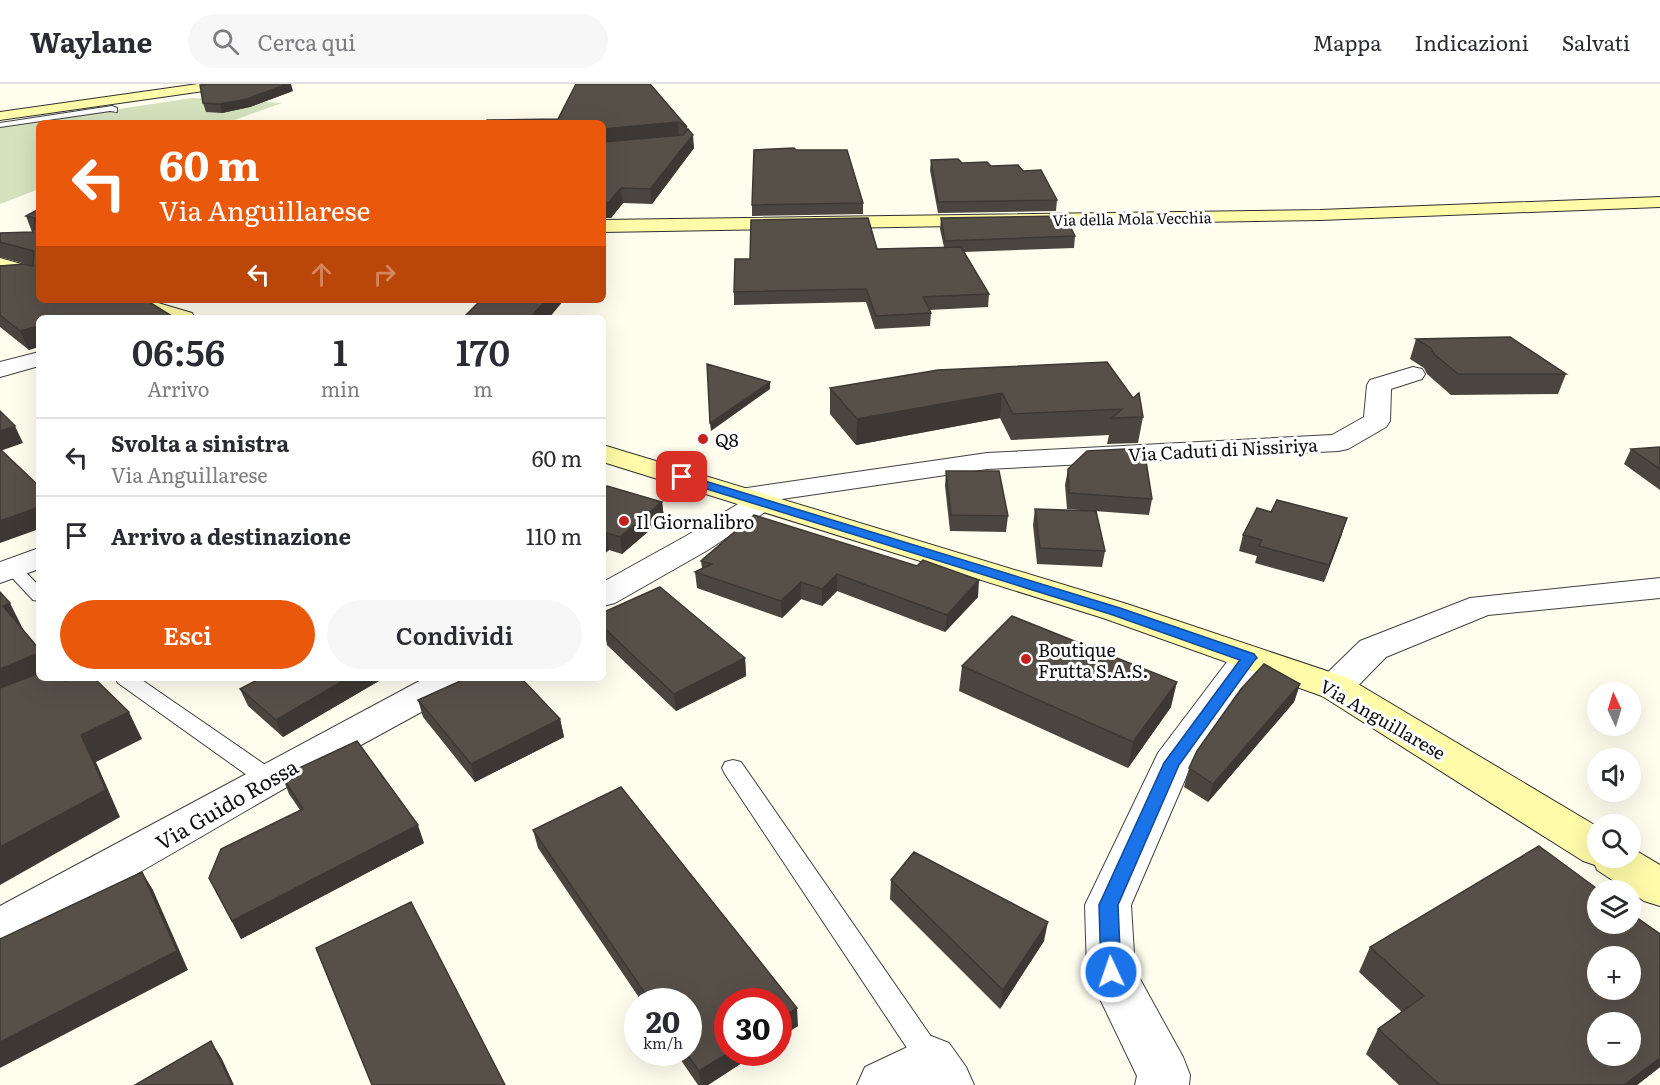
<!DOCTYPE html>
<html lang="it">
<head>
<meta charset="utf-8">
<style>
  :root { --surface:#fff; --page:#f7f7f7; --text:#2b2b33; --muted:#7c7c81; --line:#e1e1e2; --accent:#ea580c }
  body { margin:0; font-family:Literata,serif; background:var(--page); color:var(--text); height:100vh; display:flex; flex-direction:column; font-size:22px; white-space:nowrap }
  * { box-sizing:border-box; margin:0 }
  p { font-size:20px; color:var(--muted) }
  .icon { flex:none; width:33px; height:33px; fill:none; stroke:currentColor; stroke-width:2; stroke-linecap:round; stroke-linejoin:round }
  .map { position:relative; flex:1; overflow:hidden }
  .panel { position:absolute; left:36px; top:231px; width:570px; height:366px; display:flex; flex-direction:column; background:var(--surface); border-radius:9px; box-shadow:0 6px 24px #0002 }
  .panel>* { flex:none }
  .hud { position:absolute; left:36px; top:36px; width:570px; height:183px; border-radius:9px; box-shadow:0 6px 24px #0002; background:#ea580c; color:#fff; overflow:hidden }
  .needle { width:39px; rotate:356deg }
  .controls { position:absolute; left:1587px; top:598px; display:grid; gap:12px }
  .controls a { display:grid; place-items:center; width:54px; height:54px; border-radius:50%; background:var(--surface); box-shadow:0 6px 24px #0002; font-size:30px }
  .speed { position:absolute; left:624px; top:904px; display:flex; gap:12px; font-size:30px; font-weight:700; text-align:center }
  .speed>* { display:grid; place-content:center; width:78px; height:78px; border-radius:50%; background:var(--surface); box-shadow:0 6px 24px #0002; line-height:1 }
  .speed small { font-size:15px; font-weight:400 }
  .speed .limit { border:9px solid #d22; background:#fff; color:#111 }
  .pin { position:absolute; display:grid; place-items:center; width:51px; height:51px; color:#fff; margin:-26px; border-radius:12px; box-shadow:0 3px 9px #0006 }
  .me { position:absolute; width:66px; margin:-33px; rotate:357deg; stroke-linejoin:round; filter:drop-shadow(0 0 4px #0008) }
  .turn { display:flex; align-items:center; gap:21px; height:126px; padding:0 24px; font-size:27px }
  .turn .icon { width:78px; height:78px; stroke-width:2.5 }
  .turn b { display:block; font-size:42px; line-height:51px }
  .lanes { display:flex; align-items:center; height:57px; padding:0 24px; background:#0003; justify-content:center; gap:30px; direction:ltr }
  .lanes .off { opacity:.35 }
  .eta { display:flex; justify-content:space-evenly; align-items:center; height:102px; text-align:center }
  .eta b { font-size:36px; font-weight:600; line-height:42px }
  .primary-button { display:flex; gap:12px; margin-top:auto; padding:12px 24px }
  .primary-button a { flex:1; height:69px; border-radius:36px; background:var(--accent); color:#fff; font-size:24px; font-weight:600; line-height:69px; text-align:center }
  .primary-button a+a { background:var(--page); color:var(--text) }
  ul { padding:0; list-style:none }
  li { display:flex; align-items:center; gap:18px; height:78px; padding:0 24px; border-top:2px solid var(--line) }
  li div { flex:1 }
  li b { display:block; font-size:22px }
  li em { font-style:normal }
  header { display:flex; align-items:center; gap:36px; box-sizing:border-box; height:84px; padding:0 30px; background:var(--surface); border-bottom:2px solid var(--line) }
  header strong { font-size:28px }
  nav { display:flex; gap:33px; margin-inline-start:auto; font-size:21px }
  .search { width:420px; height:54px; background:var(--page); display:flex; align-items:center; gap:15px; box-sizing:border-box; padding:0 21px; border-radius:33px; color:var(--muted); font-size:22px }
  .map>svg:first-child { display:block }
  .cemetery { fill:#d4e2be }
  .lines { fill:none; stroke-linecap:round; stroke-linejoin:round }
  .lane-casing { stroke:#414141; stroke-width:2 }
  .street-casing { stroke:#414141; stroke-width:2 }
  .secondary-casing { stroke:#303030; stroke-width:2 }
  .lane { fill:#fff; fill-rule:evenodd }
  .street { fill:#fff; fill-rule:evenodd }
  .secondary { fill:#fffba9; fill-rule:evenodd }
  .wall { fill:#4b453f }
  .shaded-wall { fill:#3d3833 }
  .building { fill:#575049; stroke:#3d3833; stroke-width:1.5; fill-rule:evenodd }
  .route { fill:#1a73e8; stroke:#114b97; stroke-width:1.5 }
  .poi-dot { fill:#c5211e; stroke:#fff; stroke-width:2 }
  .labels { text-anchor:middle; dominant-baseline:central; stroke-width:6; stroke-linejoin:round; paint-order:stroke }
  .far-street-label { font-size:15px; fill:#0e0e0e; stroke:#fff }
  .poi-label { font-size:18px; fill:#0e0e0e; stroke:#fff; text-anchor:start }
  .street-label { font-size:18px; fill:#0e0e0e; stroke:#fff }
  .near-street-label { font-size:21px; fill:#0e0e0e; stroke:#fff }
</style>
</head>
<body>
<header>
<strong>Waylane</strong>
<div class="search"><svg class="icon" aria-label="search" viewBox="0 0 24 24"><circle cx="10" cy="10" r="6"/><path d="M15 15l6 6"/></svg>Cerca qui</div>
<nav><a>Mappa</a><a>Indicazioni</a><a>Salvati</a></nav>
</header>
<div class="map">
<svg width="1660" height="1001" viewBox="0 0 1660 1001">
  <rect width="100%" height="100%" fill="#fffdee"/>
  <!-- cemetery -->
  <path class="cemetery" d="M192 14 282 19 226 39H39V105L0 120V43Z"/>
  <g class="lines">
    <!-- lane casing -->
    <g class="lane-casing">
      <path id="lane" d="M112 22 117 24V28L110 27 0 43V39Z
        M12 479 18 480 39 502V517L33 516 3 484 6 480Z
        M115 594H139L277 689 280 695 277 701 269 703 261 701 118 599Z
        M733 676 741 678 941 967 945 976 941 985 931 989 921 985 725 690 722 684 725 678Z"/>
    </g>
    <!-- street casing -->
    <g class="street-casing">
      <path id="street" d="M39 268V282L0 293V278Z
        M1413 283 1422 285 1425 290 1422 295 1391 305 1390 337 1386 343 1348 365 1338 367 987 385 775 416 771 424 708 466 615 519 603 522V498L686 452 738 420 733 418 728 412 733 406 987 369 1332 351 1364 333 1367 301 1370 296Z
        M39 464V485L0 499V478Z
        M1660 494V514L1488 531 1386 573 1348 612 1335 615 1322 612 1316 603 1322 594 1360 557 1470 514Z
        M1249 562 1262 566 1267 574 1190 684 1131 821 1135 886 1183 973 1190 991 1189 1001H1135L1137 992 1087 888 1085 821 1158 669 1236 566Z
        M425 594H472L467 603 339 673 17 859 0 865V822Z
        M931 952 949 959 966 983 974 1001H857L865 983Z"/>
    </g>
    <!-- secondary casing -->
    <g class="secondary-casing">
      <path id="secondary" d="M198 0H231L225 4 0 36V28Z
        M1660 113V123L1320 136 603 148V136L1320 126Z
        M0 174 39 185V197L0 186Z
        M114 216H148L192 229 195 234H161L117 221Z
        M603 361 1127 520 1348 594 1598 743V774H1630V763L1660 781V822L1644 817 1597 786 1595 781 1583 777 1322 612 1103 534 603 378Z"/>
    </g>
    <!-- lane -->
    <use href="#lane" class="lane"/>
    <!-- street -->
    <use href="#street" class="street"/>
    <!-- secondary -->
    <use href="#secondary" class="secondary"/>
  </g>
  <!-- wall -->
  <path class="wall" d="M650 0 687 43 694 64 652 120 623 119 611 134 558 35Z
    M293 7 250 23 222 29 206 28 203 19Z
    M796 66 863 119V130L752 132V121Z
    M931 76 991 82 1023 87 1057 116 1056 127 938 129 930 86Z
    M39 125V234L29 266 0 243V181L33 182 0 173V149L32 148 26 132Z
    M941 134 1075 152 1074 164 964 168 989 210 988 223 929 226 931 229 930 242 875 245 866 218 734 221V208L750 175 877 165 944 163 940 145Z
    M212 216H251L248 218Z
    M1416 255 1566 290 1558 310 1451 311 1427 290 1424 284 1410 275Z
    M1107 278 1143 333 1138 359 1107 360 1109 351 1011 356 1000 334 856 361 830 330V304Z
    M1660 363V406L1624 380 1631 365Z
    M1068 385 1152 415 1149 431 1067 425 1065 401Z
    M946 387 1008 432 1006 448 950 447 945 402Z
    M603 406 662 418 664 434 622 470 609 466 603 471Z
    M1035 425 1105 467 1102 483 1037 480 1033 441Z
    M754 431 978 513 945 548 837 507 822 522 801 515 782 534 697 504 695 488 702 484 701 477Z
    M1342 450 1324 498 1255 479 1257 472 1239 467 1243 451Z
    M604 544 745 574 746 592 676 627 607 561Z
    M962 582 1171 623 1128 684 959 607Z
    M261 594H384L283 653 248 622 240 605Z
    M1300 600 1294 618 1208 718 1184 703 1189 684Z
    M418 616 560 635 564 653 475 698 423 633Z
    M282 692 424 759 241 855 209 794 300 726 289 710Z
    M533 746 798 942 728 969H757L708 1001H698L676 969H688V918H642L538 764Z
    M891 796 1044 857 1000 925 890 815Z
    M1660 850V983L1637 1001H1399L1366 970 1378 945 1402 928 1359 888 1370 863Z"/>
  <!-- shaded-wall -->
  <path class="shaded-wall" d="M287 0H291L293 7 250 23 222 29 220 20Z
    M678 38 679 52 603 59V45Z
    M693 51 694 64 652 120 650 105Z
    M621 104 623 119 611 134H603V119Z
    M546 216H564L549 234H530Z
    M39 242V263L29 266 20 247Z
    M770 298V305L711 347 710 339Z
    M1002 309 1000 334 856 361 857 335Z
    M15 342 23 359 0 367V347Z
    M662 418 664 434 622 470 620 453Z
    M39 423V445L0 459V437Z
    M1347 434 1342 450 1324 498 1329 481Z
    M607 449 609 466 603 471V453Z
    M837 490V507L822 522V505Z
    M979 496 978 513 945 548 947 531Z
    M801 498V515L782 534 781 517Z
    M10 519 23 545 17 547 3 522Z
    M39 569V594L0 619V585Z
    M745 574 746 592 676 627 674 610Z
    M348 594H384L283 653 276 636Z
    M1177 598 1171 623 1128 684 1133 658Z
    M1300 600 1294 618 1208 718 1213 700Z
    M129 628 142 655 96 678 120 733 0 801V763L81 651Z
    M560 635 564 653 475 698 471 680Z
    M418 741 424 759 241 855 232 837Z
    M142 788 153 806 188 886 0 984V958Z
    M1048 838 1044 857 1000 925 1003 906Z
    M797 924 798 942 778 955V936Z
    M211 957 222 975 234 1001H232Z
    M728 969H757L708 1001H701L699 987Z
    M1660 974V983L1637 1001H1624Z"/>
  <!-- building -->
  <path class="building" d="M209 0H287L247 15 220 20 203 19 200 1Z
    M576 0H650L687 43 678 38 603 45V39H487V36L558 35Z
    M688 45 693 51 650 105 621 104 609 118 603 119V58L683 51Z
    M794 64 796 66H847L863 119 752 121 754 66Z
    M958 75 962 79 987 78 991 82 1018 81 1023 87 1041 86 1057 116 938 118 931 76Z
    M39 125V216H146L175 234H39V242L20 247 0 231V182L24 180 33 182 34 167 0 158V149L32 148 34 146 35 134 26 132Z
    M1065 132 1075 152 945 157 941 134Z
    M868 134 877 165 961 163 989 210 923 213 931 229 876 232 866 205 734 208 735 175H750L751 136Z
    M481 216H546L530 234H463Z
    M1510 253 1566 290H1458L1434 270 1431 264 1416 255Z
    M1107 278 1133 314 1139 309 1143 333 1112 334 1122 325 1013 330 1002 309 857 335 830 304 938 286Z
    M707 280 770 298 710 339Z
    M0 327 15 342 0 347Z
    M1660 363V385L1631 365Z
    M1144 364 1152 415 1069 409 1068 385 1087 367Z
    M0 365 39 402V423L0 437Z
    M946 387H999L1008 432 951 431Z
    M607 402 662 418 620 453 607 449 603 453V406Z
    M1277 416 1347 434 1329 481 1259 462 1262 456 1243 451 1257 424 1271 428Z
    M1035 425 1096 427 1105 467 1040 464Z
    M754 431 917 482 923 476 979 496 947 531 837 490 822 505 801 498 781 517 695 488 712 480 701 477Z
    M660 503 745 574 674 610 604 544V528Z
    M0 508 10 519 3 522 39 565V569L0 585Z
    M1012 532 1177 598 1133 658 962 582Z
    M1264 580 1300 600 1213 700 1189 684 1197 667 1241 605Z
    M39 589V594H63L65 597 71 594H94L129 628 81 651 106 706 0 763V604Z
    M261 594H348L276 636 240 605Z
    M467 594H521L560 635 471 680 418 616Z
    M357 657 418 741 232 837 209 794 221 765 303 725 282 692Z
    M621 703 797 924 778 936V918H728V969L699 987 686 969H688V918H651L533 746Z
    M1539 762 1600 807H1598V840H1630V829L1660 850V974L1624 1001H1440L1378 945 1424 912 1370 863ZM1598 873H1630V906H1598ZM1598 939H1630V972H1598Z
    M914 768 1048 838 1003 906 891 796Z
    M142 788 177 867 0 958V855Z
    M411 818 505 1001H372L316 864Z
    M211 957 232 1001H135Z"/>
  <!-- route -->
  <path class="route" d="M682 390 1120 524 1254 570 1257 574 1254 577 1179 681 1118 821 1121 888 1118 894 1111 897 1104 894 1101 888 1099 821 1164 679 1240 576 1110 530 678 396 676 393Z"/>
  <!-- markers -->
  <g class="poi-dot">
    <circle cx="703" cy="355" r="6"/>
    <circle cx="624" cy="437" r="6"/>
    <circle cx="1026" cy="575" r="6"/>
  </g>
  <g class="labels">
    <!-- far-street labels -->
    <g class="far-street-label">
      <text transform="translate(1132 134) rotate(-1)">Via della Mola Vecchia</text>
    </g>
    <!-- poi labels -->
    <g class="poi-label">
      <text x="715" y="355">Q8</text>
      <text x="636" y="437">Il Giornalibro</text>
      <text x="1038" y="565">Boutique<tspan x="1038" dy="21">Frutta S.A.S.</tspan></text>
    </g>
    <!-- street labels -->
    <g class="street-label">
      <text transform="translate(1223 365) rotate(-3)">Via Caduti di Nissiriya</text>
      <text transform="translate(1383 635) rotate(30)">Via Anguillarese</text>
    </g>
    <!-- near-street labels -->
    <g class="near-street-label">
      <text transform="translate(226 719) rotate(-30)">Via Guido Rossa</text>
    </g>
  </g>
</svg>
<div class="controls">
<a><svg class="needle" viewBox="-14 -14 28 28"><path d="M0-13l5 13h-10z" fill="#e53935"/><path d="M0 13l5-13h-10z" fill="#7c7c81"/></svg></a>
<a><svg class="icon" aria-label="sound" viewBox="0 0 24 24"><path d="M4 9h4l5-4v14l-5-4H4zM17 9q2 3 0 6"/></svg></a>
<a><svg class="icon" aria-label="search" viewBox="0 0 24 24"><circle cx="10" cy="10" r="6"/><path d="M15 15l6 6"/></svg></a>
<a><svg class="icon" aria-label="layers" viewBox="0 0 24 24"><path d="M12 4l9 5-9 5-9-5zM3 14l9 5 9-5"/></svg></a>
<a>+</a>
<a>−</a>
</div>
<div class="speed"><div>20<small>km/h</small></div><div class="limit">30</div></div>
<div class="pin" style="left:682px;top:393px;background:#d93025"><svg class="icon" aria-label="arrive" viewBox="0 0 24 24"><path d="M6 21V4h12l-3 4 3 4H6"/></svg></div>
<svg class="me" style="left:1111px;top:888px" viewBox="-20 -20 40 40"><circle r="17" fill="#1a73e8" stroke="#fff" stroke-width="3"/><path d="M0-11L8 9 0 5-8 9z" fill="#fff"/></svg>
<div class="hud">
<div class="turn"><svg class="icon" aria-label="left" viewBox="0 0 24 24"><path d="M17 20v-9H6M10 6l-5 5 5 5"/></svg><div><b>60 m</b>Via Anguillarese</div></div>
<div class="lanes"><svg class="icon" aria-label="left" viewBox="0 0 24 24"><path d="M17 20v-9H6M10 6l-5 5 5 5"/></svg><svg class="icon off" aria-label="ahead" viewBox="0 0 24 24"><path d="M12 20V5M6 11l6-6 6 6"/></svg><svg class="icon off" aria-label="right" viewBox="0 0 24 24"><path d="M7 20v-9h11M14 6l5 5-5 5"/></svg></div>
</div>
<section class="panel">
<div class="eta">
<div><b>06:56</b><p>Arrivo</p></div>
<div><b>1</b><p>min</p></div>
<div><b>170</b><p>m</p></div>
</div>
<ul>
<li><svg class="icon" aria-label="left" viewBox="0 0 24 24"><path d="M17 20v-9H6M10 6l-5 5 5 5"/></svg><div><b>Svolta a sinistra</b><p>Via Anguillarese</p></div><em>60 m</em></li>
<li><svg class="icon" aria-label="arrive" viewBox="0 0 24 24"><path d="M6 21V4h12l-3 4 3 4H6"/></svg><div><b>Arrivo a destinazione</b></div><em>110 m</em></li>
</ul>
<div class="primary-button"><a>Esci</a><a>Condividi</a></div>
</section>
</div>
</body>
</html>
